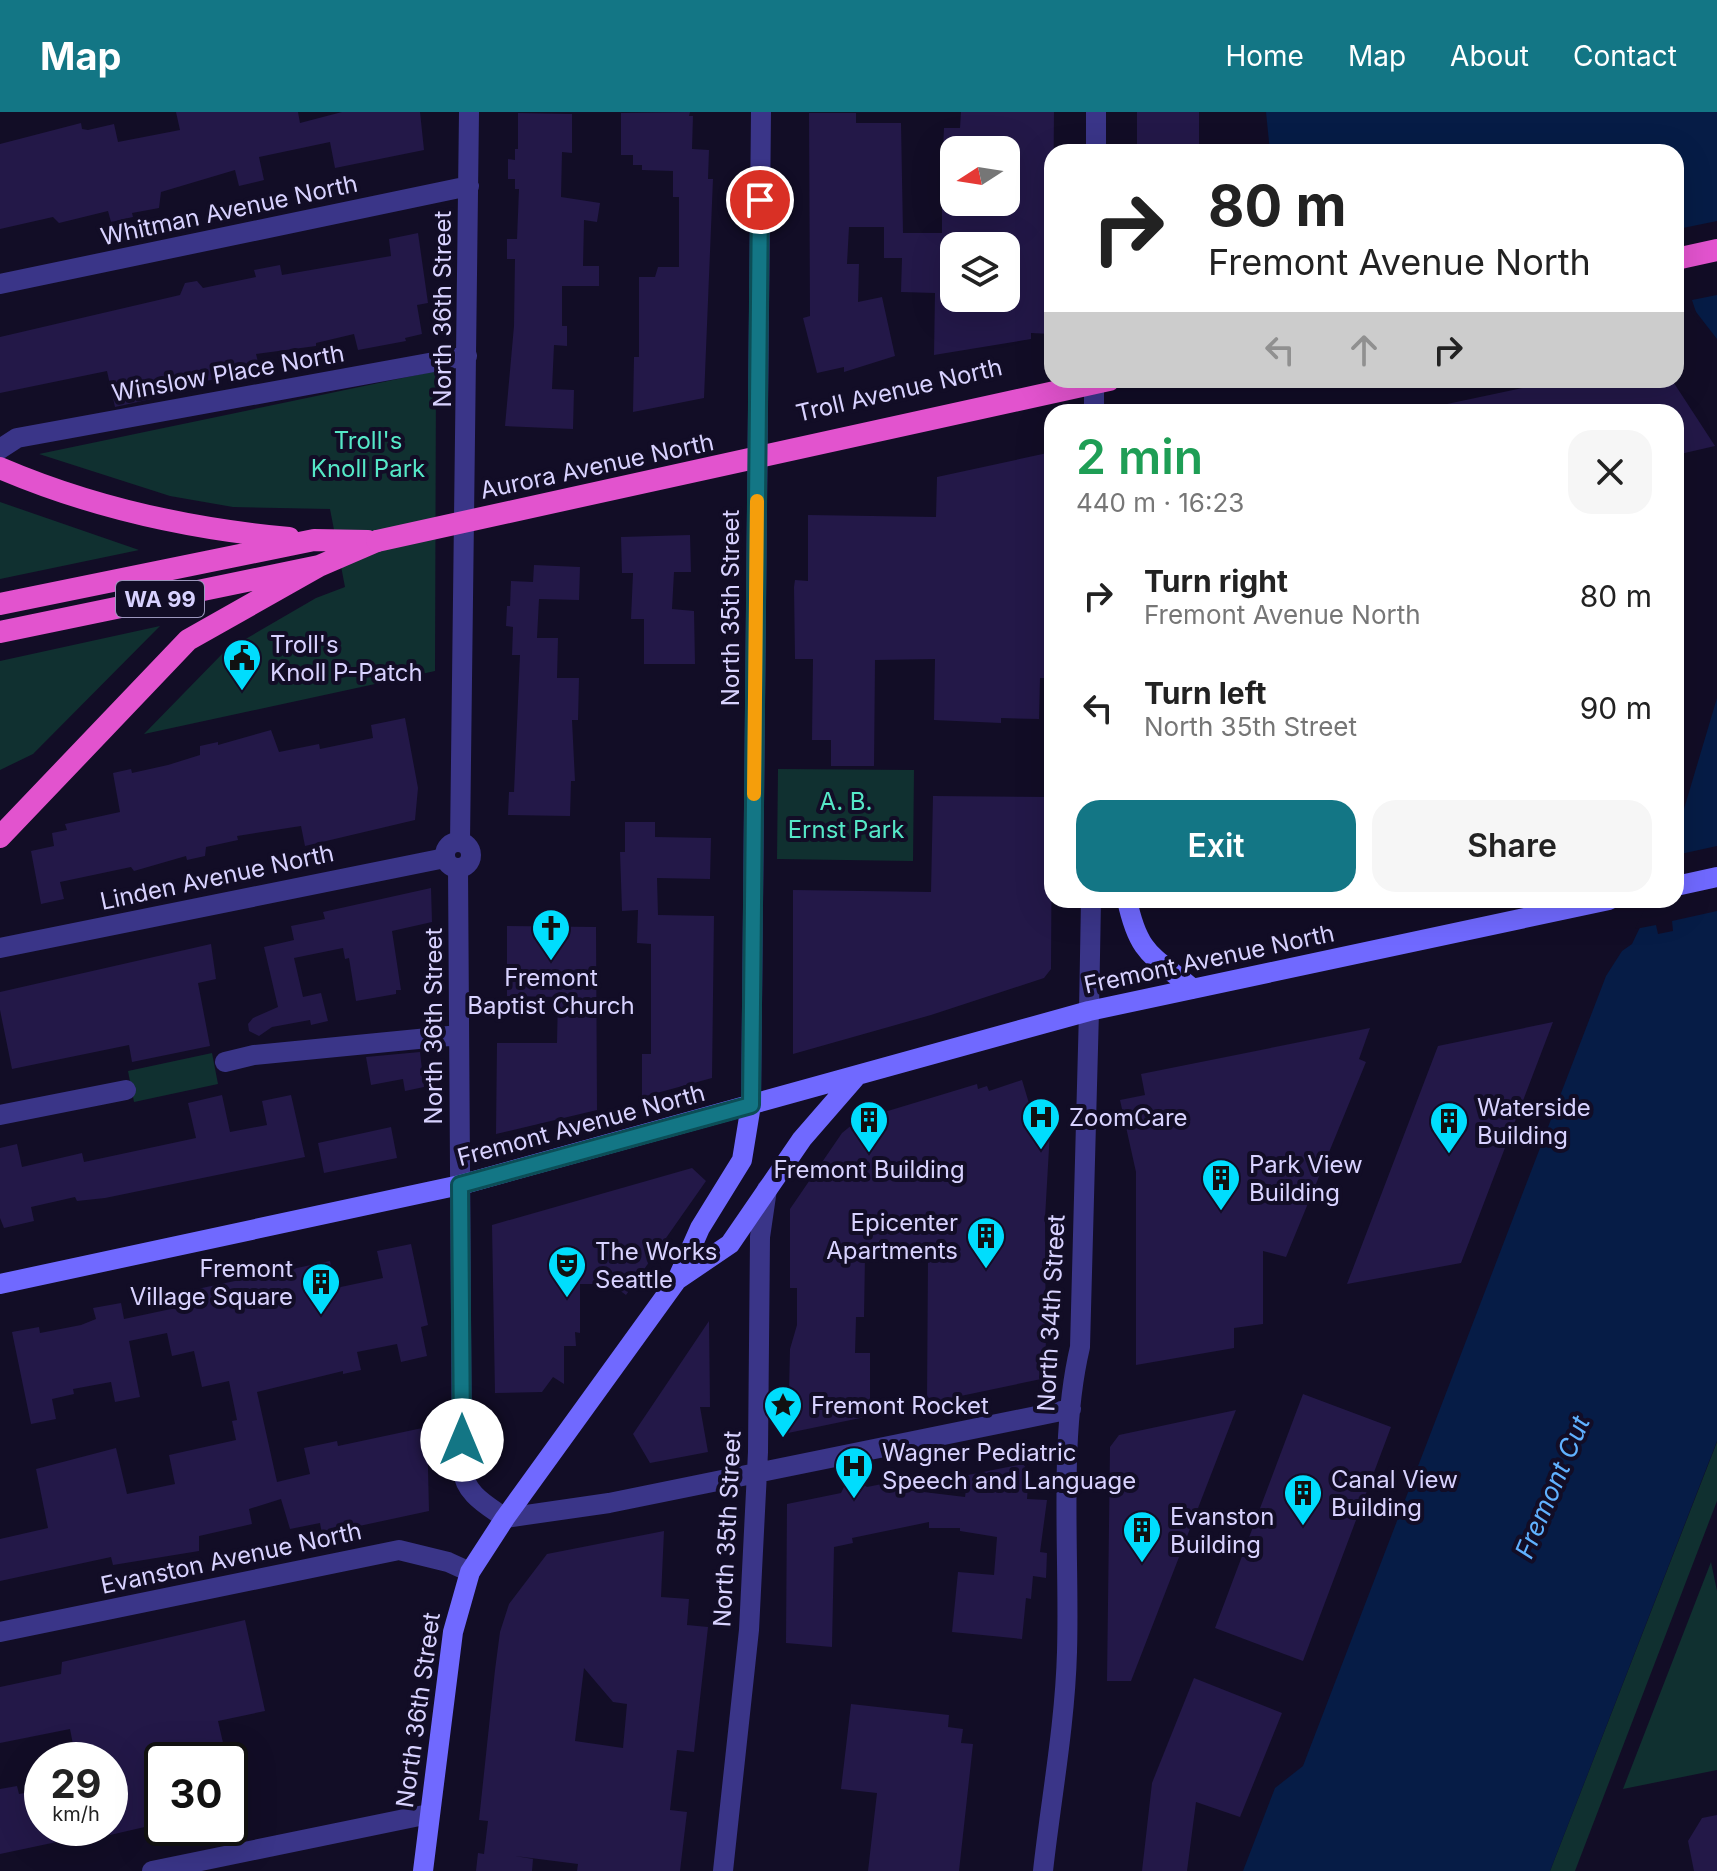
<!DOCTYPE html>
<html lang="en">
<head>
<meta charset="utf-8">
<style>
  :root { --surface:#fff; --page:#f6f6f6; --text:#222; --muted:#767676; --accent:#137685 }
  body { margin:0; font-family:Inter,sans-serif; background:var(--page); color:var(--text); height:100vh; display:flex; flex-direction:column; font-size:30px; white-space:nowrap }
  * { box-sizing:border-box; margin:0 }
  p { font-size:26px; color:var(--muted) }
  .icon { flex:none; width:44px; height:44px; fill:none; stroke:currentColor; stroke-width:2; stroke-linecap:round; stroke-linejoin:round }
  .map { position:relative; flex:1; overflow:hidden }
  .side { position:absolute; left:1044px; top:292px; width:640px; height:504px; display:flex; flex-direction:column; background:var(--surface); border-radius:24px; box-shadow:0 8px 32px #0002 }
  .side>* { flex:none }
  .banner { position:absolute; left:1044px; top:32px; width:640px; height:244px; border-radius:24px; box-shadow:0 8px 32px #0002; background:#fff; color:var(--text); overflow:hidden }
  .needle { width:52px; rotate:258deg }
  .tools { position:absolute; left:940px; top:24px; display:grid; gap:16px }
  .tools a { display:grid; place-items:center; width:80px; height:80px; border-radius:16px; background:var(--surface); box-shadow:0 8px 32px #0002; font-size:40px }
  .speed { position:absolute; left:24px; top:1630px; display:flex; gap:16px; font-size:40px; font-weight:700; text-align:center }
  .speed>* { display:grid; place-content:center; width:104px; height:104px; border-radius:50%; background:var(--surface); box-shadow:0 8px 32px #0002; line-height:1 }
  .speed small { font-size:20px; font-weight:400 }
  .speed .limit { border:4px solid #111; border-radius:12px; background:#fff; color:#111 }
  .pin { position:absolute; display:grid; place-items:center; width:68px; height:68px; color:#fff; margin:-34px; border:4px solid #fff; border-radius:50%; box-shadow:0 2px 8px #0007 }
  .me { position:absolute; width:88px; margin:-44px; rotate:0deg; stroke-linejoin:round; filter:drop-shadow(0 0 6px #0008) }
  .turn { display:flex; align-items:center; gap:28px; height:168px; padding:0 32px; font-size:36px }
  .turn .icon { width:104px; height:104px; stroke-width:2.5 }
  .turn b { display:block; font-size:56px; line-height:68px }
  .lanes { display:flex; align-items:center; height:76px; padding:0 32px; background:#0003; justify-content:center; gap:40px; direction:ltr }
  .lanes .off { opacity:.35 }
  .round { display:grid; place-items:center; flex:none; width:84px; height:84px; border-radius:24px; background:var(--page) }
  .headline { display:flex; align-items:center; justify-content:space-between; height:136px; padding:0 32px }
  h1 { font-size:48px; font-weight:600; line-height:60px; color:#1e9e55 }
  .cta { display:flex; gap:16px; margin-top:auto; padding:16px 32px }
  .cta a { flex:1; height:92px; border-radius:24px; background:var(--accent); color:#fff; font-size:32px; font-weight:600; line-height:92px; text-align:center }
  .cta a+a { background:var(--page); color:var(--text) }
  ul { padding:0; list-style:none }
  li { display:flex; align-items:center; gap:24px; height:112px; padding:0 32px }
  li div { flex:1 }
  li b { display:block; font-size:30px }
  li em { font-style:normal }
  header { display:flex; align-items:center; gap:48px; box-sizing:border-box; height:112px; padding:0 40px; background:var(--accent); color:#fff }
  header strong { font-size:38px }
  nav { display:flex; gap:44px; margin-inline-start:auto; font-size:28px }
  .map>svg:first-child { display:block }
  .green { fill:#103030 }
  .water { fill:#061c46 }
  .pier { fill:#120d26 }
  .building { fill:#231848; fill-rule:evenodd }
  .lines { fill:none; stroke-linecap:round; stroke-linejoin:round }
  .minor { stroke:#3a3588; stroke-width:20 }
  .tertiary { stroke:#3a3588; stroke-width:20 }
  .secondary { stroke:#7069ff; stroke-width:20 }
  .trunk { stroke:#e253ce; stroke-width:22 }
  .trunk-bridge { stroke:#e253ce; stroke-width:22 }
  .route-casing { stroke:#0c4d56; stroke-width:20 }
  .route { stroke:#137685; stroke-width:14 }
  .slow { stroke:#f59e0b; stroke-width:14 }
  .labels { text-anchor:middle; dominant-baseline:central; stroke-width:8; stroke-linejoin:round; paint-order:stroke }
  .shield { fill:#120d26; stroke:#9d97be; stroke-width:2 }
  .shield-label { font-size:22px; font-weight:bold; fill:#d8d2ff }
  .street-label { font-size:24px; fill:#d8d2ff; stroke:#120d26 }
  .park-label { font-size:24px; fill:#55e8c7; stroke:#120d26 }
  .poi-label { font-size:24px; fill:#d8d2ff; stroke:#120d26; text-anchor:start }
  .water-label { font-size:26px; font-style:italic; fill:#60b1ff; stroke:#120d26 }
</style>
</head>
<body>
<header>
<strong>Map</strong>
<nav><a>Home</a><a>Map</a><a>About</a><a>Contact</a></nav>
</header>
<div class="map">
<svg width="1717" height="1759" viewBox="0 0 1717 1759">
  <rect width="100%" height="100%" fill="#120d26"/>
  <!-- green -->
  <path class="green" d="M436 259 435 559 144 622 225 539 316 486 345 475 330 397 233 395 170 384 39 342Z
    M0 390 139 438 0 467Z
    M160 514 33 642 0 658V549Z
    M778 657 914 658 913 749 777 747Z
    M212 941 218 972 134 990 128 959Z
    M1717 1330V1389L1575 1759H1550Z
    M1711 1450 1717 1479V1658L1623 1677Z"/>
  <!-- water -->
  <path class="water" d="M1266 0H1717V227L1676 174V40H1270Z
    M1717 586V1329L1550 1759H1243L1275 1676 1303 1654 1606 864 1622 839 1632 832 1653 788H1676V737L1681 707Z"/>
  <!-- pier -->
  <path class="pier" d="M1717 109V183L1692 188 1700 212 1676 180V110L1678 117Z
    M1717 734V799L1672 809 1673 819 1658 822 1656 813 1635 817 1649 788H1676V743Z"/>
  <!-- building -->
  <path class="building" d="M176 0H298L300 11 342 0H420L424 38 335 56 330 30 259 45 264 68 239 74 235 58 161 80 159 96 132 101 133 105 111 110 108 99 59 111 53 105 0 117V32L81 11 82 17 88 18 114 12 118 30 180 18Z
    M690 0 689 4H693L692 37 709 38 708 67H713L704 286 633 300 634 245H639V165H655L658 155H679V85H673V59L642 58V53H633V43H621V1Z
    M961 0H1054L1052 222 1031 221V227L934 243 935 181 901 180 902 146H884V115H849L847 152H859L858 190 882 185 895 244 844 260V255L817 261 803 206 810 204 809 1H856V11H901L903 121H942V90H1012L1013 38H943L944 16H960ZM954 134H1006V186H954Z
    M1137 0H1199V40H1137Z
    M518 1 572 2V41L562 40 561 85 600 91 597 110 584 108 583 154H599V174H562V214H567V234L554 233 552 277 574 278 573 317 505 314 514 214 515 147H507V127H517L519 77H515V67H508V47L515 48V37H518Z
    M418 121 428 191 417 193 422 222 405 226 406 229 358 238 354 222 316 231V234L256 242 260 258 172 276 174 282 115 295 107 259 0 281V225L180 183 185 171 197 169 203 176 256 165 254 158 280 153 282 163 391 144 389 127Z
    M1561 268H1672L1715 334 1676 343V300H1448L1447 292Z
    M1052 340V566H1040L1039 607 1001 606V611L934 608 935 547 875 548 874 654H831V628H812L813 547H795L794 475 795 468 808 469V403L936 405 937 365Z
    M690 423 691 460H674L672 497 694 499 695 552H644V507H631L633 461H622L621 425Z
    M534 453 580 455 579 488 539 487 537 526H558L557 566H579L578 608H572L575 669H571L570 704 508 703 509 680H514L520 543H512L513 515 506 514 507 494H510L511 469 533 470Z
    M405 606 418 676 415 708 305 734 301 714 237 724 238 728 206 735 205 744 187 748 186 744 134 759 131 755 60 770 64 787 41 792 31 739 54 734 52 721 67 718 65 712 120 700 113 661 131 657 132 661 168 653 200 643V634L218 630V633L271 618 279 640 319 632 320 637 373 626 371 613Z
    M933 684 1052 685 1051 857 1044 866 931 903 793 942V778L931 780Z
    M625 710H655V725L711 726 710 767 657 766 658 803 714 804 712 966 642 985V942H651V832L637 831 638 798 622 799 620 740H625Z
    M431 776 432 810 392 819 401 878H396V882L356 889 349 846 345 847 343 836 294 846 303 885 321 881 328 909 311 913 310 908 272 915 259 924 249 919 248 912 253 906 278 895 264 835 294 828 291 814 325 807 323 800Z
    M507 814 596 815 597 998 496 1022 497 931H557L558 885 507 884Z
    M211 832 216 867 198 871 210 934 132 950 129 933 12 957 0 898V880Z
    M1553 910 1461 1151 1347 1172 1438 934Z
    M1370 916 1359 947 1366 950 1286 1145 1263 1139V1212L1234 1216V1236L1136 1253V1060L1120 988 1145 983 1141 962Z
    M420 940 424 975 405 979 403 967 371 973 366 945Z
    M1022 968 1037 1018 1050 1019 1045 1106 1046 1266 927 1291 928 1145 865 1144 864 1205H856L855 1241H870V1304L788 1321 790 1237 797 1213V1176H790V1097L842 1021 858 1008 977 972 978 977 987 974 989 979Z
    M222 983 230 1020 267 1013 262 989 291 983 305 1045 105 1086 77 1089 75 1085 31 1095 34 1109 4 1116 0 1106V1036L17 1032 22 1055 82 1041 84 1050 196 1026 188 991Z
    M391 1015 397 1046 324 1061 318 1031Z
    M692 1056 706 1069 626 1183 611 1172H580V1221L575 1220 576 1234H564V1272L553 1265 542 1280 495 1281 492 1113Z
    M411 1132 428 1213 421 1215 427 1244 401 1250 397 1232 357 1240 361 1258 343 1262V1259L257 1280 277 1370 310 1362 304 1336 337 1329 338 1334 427 1315 429 1399 322 1422 320 1411 290 1417 281 1387 249 1397 252 1412 199 1424V1439L113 1453 111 1445 0 1469V1427L48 1416 36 1357 116 1336 127 1382 175 1372 169 1343 236 1328 232 1309 237 1308 229 1269 202 1275 194 1239 172 1244 167 1221 129 1229 140 1285 115 1290 111 1270 73 1277 74 1282 52 1287 56 1307 31 1312 12 1220 39 1215 40 1221 81 1213 96 1207 93 1196 121 1191 124 1207 185 1194 183 1180 330 1149 336 1176 383 1166 377 1139Z
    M709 1209 710 1295H700L708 1340 650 1351 633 1322Z
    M1303 1282 1391 1315 1303 1549 1215 1516Z
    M1236 1298 1131 1569H1107L1110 1335 1119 1323Z
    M1023 1352 1029 1360 1027 1387 1047 1388 1040 1440 1047 1441 1046 1466 1033 1464 1031 1487 1026 1486 1022 1527 952 1520 958 1460 994 1463 997 1425 960 1419V1416H929V1410L852 1426 853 1431 834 1435 832 1535 786 1531 787 1392 841 1381 847 1369 854 1367 867 1375 907 1367V1378L965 1385 968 1363Z
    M664 1419 661 1485 689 1487 687 1513 708 1515 694 1640 677 1638 670 1698 687 1700 680 1759H577L578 1752 515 1744 533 1747 532 1759H476L478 1741 484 1742 488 1709 479 1708 495 1558 500 1520 509 1492 547 1442ZM584 1556 613 1590 627 1592 623 1636 575 1629Z
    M245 1508 265 1599 218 1609 227 1648H162V1711L110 1723V1648H76L70 1617 0 1631V1575L61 1562 62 1550Z
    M1194 1566 1282 1601 1240 1705 1196 1690 1187 1759H1142L1152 1671Z
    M851 1592 949 1603 948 1615 963 1617 961 1631 973 1632 959 1759H868L877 1681 841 1677Z
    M17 1674 19 1682 42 1678V1716H85V1724L0 1742V1677Z
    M1717 1703V1759H1694L1688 1729 1702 1706Z"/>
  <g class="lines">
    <!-- minor -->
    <path class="minor" d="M0 172 469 74
      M0 337 17 326 467 244
      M445 743a13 13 0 1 1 26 0a13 13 0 1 1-26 0Z
      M460 730 469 0
      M458 756 462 1356C465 1382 485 1392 505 1406L609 1391 1071 1297
      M0 836 445 746
      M225 950 254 943 459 923
      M0 1003 126 978
      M0 1520 399 1438 448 1450 470 1460
      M152 1759 429 1702
      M723 1759 749 1518 758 1340 760 1125 767 1077
      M1043 1759C1051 1687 1065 1613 1067 1540 1070 1443 1058 1328 1080 1235L1089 899"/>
    <!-- tertiary -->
    <path class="tertiary" d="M1096 40V0
      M1094 268V300
      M1089 899 1091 788
      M751 993 761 0"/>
    <!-- secondary -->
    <path class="secondary" d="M1676 774 1717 765
      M1127 788C1139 844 1153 843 1193 877
      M677 1168 730 1132 802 1027 855 966
      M0 1172 460 1073 1089 899 1609 788
      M423 1759 453 1520 470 1460 505 1406 677 1168 700 1116 742 1048 751 993"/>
    <!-- trunk -->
    <path class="trunk" d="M1676 147 1717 138
      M0 356C91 395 191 417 289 426
      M0 492 314 428 368 429
      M0 520 319 454 377 429
      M0 725 188 528 319 454"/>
    <!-- trunk-bridge -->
    <path class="trunk-bridge" d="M377 429 1109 268"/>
  </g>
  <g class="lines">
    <!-- route casing -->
    <g class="route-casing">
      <path id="route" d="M462 1328 460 1073 751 993 760 88"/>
    </g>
    <!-- route -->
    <use href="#route" class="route"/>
    <!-- slow -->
    <path class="slow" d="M754 682 757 389"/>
  </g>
  <!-- icons -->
  <defs>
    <g id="civic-pin" transform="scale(2)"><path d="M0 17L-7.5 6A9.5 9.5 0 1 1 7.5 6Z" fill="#00ddfd" stroke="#120d26"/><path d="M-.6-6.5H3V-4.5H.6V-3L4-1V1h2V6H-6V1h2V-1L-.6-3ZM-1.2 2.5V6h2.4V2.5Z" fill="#111"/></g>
    <g id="church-pin" transform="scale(2)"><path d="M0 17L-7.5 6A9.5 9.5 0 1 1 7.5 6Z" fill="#00ddfd" stroke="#120d26"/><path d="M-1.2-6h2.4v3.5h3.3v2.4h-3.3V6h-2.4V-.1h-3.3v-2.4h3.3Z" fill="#111"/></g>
    <g id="hospital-pin" transform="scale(2)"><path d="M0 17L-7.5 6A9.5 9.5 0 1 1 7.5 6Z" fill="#00ddfd" stroke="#120d26"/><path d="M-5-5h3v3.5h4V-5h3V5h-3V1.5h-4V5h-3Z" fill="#111"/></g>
    <g id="building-pin" transform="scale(2)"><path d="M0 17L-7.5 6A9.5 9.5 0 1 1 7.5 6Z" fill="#00ddfd" stroke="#120d26"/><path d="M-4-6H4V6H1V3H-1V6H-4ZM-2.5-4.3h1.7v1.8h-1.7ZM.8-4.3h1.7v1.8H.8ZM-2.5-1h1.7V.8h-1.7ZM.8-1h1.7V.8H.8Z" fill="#111"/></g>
    <g id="theatre-pin" transform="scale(2)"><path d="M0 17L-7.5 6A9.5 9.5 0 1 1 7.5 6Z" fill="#00ddfd" stroke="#120d26"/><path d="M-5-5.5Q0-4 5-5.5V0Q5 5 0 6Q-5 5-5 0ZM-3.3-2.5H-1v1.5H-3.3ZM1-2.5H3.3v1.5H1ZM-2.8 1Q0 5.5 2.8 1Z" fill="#111"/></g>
    <g id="sight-pin" transform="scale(2)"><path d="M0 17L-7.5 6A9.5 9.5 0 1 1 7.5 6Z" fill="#00ddfd" stroke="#120d26"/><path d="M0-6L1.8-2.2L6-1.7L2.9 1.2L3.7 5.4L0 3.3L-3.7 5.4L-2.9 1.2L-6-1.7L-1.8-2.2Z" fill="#111"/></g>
  </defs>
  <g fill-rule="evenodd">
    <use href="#civic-pin" x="242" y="546"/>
    <use href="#church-pin" x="551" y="816"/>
    <use href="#hospital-pin" x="1041" y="1005"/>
    <use href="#building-pin" x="869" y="1008"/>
    <use href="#building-pin" x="1449" y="1009"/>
    <use href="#building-pin" x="1221" y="1066"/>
    <use href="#building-pin" x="986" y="1124"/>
    <use href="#theatre-pin" x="567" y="1153"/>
    <use href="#building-pin" x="321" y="1170"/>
    <use href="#sight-pin" x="783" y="1293"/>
    <use href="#hospital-pin" x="854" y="1354"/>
    <use href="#building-pin" x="1303" y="1381"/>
    <use href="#building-pin" x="1142" y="1418"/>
  </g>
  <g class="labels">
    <!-- shield labels -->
    <rect class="shield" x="116" y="469" width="88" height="36" rx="6"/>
    <g class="shield-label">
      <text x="160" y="487">WA 99</text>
    </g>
    <!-- street labels -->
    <g class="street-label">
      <text transform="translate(229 98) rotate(-12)">Whitman Avenue North</text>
      <text transform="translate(442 197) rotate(-90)">North 36th Street</text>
      <text transform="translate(228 261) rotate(-10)">Winslow Place North</text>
      <text transform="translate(899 278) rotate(-13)">Troll Avenue North</text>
      <text transform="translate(597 354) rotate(-12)">Aurora Avenue North</text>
      <text transform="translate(730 496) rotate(-90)">North 35th Street</text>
      <text transform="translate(217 765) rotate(-12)">Linden Avenue North</text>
      <text transform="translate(1209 847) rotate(-12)">Fremont Avenue North</text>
      <text transform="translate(433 914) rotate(-90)">North 36th Street</text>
      <text transform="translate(581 1013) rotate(-15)">Fremont Avenue North</text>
      <text transform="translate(1051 1201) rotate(-87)">North 34th Street</text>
      <text transform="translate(727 1417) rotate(-87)">North 35th Street</text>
      <text transform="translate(231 1446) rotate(-12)">Evanston Avenue North</text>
      <text transform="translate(418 1598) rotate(-82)">North 36th Street</text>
    </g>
    <!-- park labels -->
    <g class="park-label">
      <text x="368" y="328">Troll's<tspan x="368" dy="28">Knoll Park</tspan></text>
      <text x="846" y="689">A. B.<tspan x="846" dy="28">Ernst Park</tspan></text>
    </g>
    <!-- poi labels -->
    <g class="poi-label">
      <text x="270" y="532">Troll's<tspan x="270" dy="28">Knoll P-Patch</tspan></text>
      <text x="551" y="865" text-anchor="middle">Fremont<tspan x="551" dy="28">Baptist Church</tspan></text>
      <text x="1477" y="995">Waterside<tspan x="1477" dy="28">Building</tspan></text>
      <text x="1069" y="1005">ZoomCare</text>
      <text x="1249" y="1052">Park View<tspan x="1249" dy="28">Building</tspan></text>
      <text x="869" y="1057" text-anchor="middle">Fremont Building</text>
      <text x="958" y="1110" text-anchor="end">Epicenter<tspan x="958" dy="28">Apartments</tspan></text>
      <text x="595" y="1139">The Works<tspan x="595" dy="28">Seattle</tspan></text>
      <text x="293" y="1156" text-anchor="end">Fremont<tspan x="293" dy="28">Village Square</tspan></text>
      <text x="811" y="1293">Fremont Rocket</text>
      <text x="882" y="1340">Wagner Pediatric<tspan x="882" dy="28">Speech and Language</tspan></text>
      <text x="1331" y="1367">Canal View<tspan x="1331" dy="28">Building</tspan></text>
      <text x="1170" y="1404">Evanston<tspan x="1170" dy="28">Building</tspan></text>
    </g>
    <!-- water labels -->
    <g class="water-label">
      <text transform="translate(1552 1375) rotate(-67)">Fremont Cut</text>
    </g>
  </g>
</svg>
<div class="tools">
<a><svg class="needle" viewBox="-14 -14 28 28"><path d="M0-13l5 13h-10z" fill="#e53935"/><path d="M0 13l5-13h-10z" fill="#767676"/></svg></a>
<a><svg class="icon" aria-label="layers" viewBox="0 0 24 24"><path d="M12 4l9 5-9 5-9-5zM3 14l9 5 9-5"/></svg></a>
</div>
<div class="speed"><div>29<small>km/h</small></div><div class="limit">30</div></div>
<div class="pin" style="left:760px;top:88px;background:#d93025"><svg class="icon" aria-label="arrive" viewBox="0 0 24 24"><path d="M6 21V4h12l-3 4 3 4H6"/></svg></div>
<svg class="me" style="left:462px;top:1328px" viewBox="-20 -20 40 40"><circle r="19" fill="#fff"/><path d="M0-13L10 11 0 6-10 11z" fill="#137685"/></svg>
<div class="banner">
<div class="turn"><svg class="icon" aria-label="right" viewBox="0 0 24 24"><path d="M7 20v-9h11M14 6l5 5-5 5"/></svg><div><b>80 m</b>Fremont Avenue North</div></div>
<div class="lanes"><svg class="icon off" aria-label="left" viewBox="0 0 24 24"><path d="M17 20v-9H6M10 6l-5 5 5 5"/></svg><svg class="icon off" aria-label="ahead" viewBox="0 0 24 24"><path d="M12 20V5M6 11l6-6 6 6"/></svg><svg class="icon" aria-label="right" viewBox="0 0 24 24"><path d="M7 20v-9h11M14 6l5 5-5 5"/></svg></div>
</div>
<section class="side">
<div class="headline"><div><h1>2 min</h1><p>440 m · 16:23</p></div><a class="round"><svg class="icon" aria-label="close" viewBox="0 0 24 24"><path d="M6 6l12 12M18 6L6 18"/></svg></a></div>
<ul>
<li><svg class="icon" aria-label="right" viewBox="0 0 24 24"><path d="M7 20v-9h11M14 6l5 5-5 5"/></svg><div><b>Turn right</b><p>Fremont Avenue North</p></div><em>80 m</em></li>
<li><svg class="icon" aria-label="left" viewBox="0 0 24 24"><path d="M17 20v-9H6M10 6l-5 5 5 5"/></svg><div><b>Turn left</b><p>North 35th Street</p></div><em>90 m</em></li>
</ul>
<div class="cta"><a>Exit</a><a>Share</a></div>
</section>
</div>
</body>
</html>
